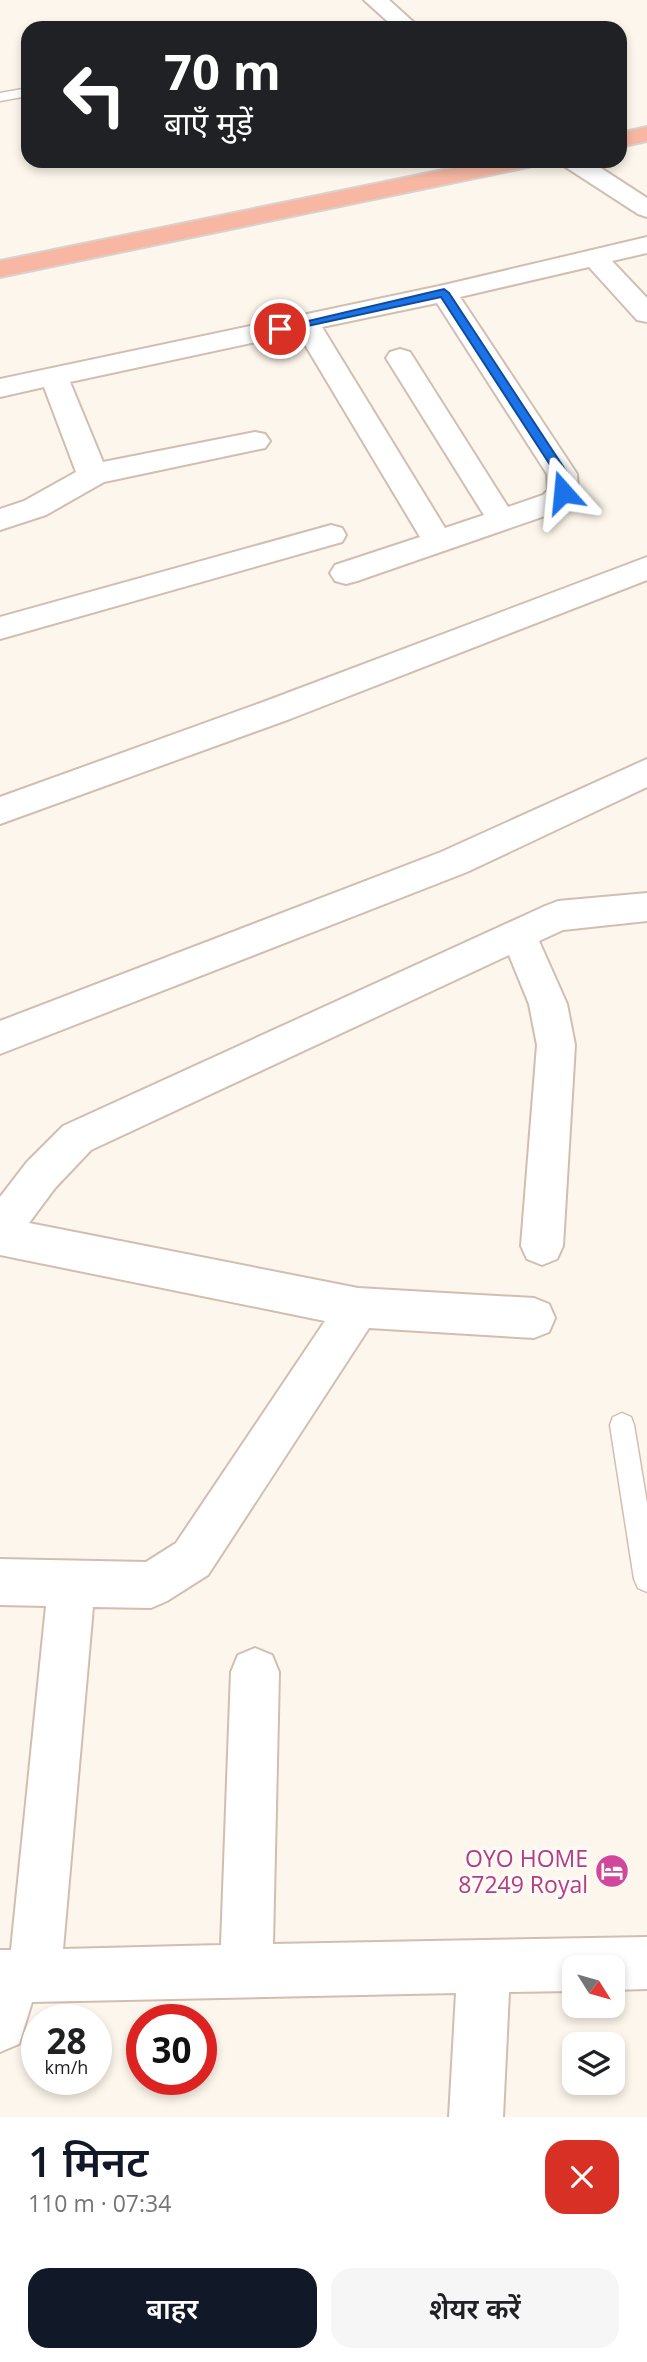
<!DOCTYPE html>
<html lang="hi">
<head>
<meta charset="utf-8">
<style>
  :root { --surface:#fff; --page:#f6f6f6; --text:#202124; --muted:#757577; --accent:#111827 }
  body { margin:0; font-family:"Open Sans","Noto Sans Devanagari",sans-serif; background:var(--page); color:var(--text); height:100vh; display:flex; flex-direction:column; font-size:26px; white-space:nowrap }
  * { box-sizing:border-box; margin:0 }
  p { font-size:23px; color:var(--muted) }
  .icon { flex:none; width:38px; height:38px; fill:none; stroke:currentColor; stroke-width:2; stroke-linecap:round; stroke-linejoin:round }
  .map { position:relative; height:2117px; overflow:hidden }
  .drawer { display:flex; flex-direction:column; background:var(--surface); flex:1 }
  .drawer>* { flex:none }
  .hud { position:absolute; left:21px; top:21px; width:606px; height:147px; border-radius:21px; box-shadow:0 4px 10px #0003; background:#202124; color:#fff; overflow:hidden }
  .needle { width:46px; rotate:127deg }
  .tools { position:absolute; left:562px; top:1955px; display:grid; gap:14px }
  .tools a { display:grid; place-items:center; width:63px; height:63px; border-radius:14px; background:var(--surface); box-shadow:0 4px 10px #0003; font-size:35px }
  .speed { position:absolute; left:21px; top:2004px; display:flex; gap:14px; font-size:35px; font-weight:700; text-align:center }
  .speed>* { display:grid; place-content:center; width:91px; height:91px; border-radius:50%; background:var(--surface); box-shadow:0 4px 10px #0003; line-height:1 }
  .speed small { font-size:18px; font-weight:400 }
  .speed .limit { border:10px solid #d22; background:#fff; color:#111 }
  .pin { position:absolute; display:grid; place-items:center; width:60px; height:60px; color:#fff; margin:-30px; border:4px solid #fff; border-radius:50%; box-shadow:0 2px 7px #0007 }
  .me { position:absolute; width:77px; margin:-38px; rotate:342deg; stroke-linejoin:round; filter:drop-shadow(0 0 5px #0008) }
  .turn { display:flex; align-items:center; gap:24px; height:147px; padding:0 28px; font-size:32px }
  .turn .icon { width:91px; height:91px; stroke-width:2.5 }
  .turn b { display:block; font-size:49px; line-height:60px }
  .round { display:grid; place-items:center; flex:none; width:74px; height:74px; border-radius:21px; background:var(--page) }
  .head { display:flex; align-items:center; justify-content:space-between; height:119px; padding:0 28px }
  h1 { font-size:42px; font-weight:600; line-height:52px; color:var(--accent) }
  .primary-button { display:flex; gap:14px; margin-top:auto; padding:14px 28px }
  .primary-button a { flex:1; height:80px; border-radius:21px; background:var(--accent); color:#fff; font-size:28px; font-weight:600; line-height:80px; text-align:center }
  .primary-button a+a { background:var(--page); color:var(--text) }
  .map>svg:first-child { display:block }
  .lines { fill:none; stroke-linecap:round; stroke-linejoin:round }
  .lane-casing { stroke:#d1beb0; stroke-width:3 }
  .street-casing { stroke:#d1beb0; stroke-width:4 }
  .highway-casing { stroke:#dad1cd; stroke-width:4 }
  .lane { fill:#fff; fill-rule:evenodd }
  .street { fill:#fff; fill-rule:evenodd }
  .highway { fill:#f7b7a3; fill-rule:evenodd }
  .route { fill:#1a73e8; stroke:#114b97; stroke-width:2 }
  .labels { text-anchor:middle; dominant-baseline:central; stroke-width:7; stroke-linejoin:round; paint-order:stroke }
  .near-hotel-label { font-size:23px; fill:#b23c85; stroke:#fffaf3; text-anchor:end }
</style>
</head>
<body>
<div class="map">
<svg width="647" height="2117" viewBox="0 0 647 2117">
  <rect width="100%" height="100%" fill="#fdf6ec"/>
  <g class="lines">
    <!-- lane casing -->
    <g class="lane-casing">
      <path id="lane" d="M404 19 408 20V26L372 28Z
        M28 88V96L0 101V93Z
        M622 1413 631 1417 634 1425 647 1503V1592L638 1588 634 1579 610 1425 613 1417Z"/>
    </g>
    <!-- street casing -->
    <g class="street-casing">
      <path id="street" d="M364 0H389L420 28H395Z
        M561 161H590L647 198V217L638 214 564 166Z
        M647 237V253L612 261 647 298V322L637 320 589 267 460 297 577 474 578 492 565 509 357 581 346 584 335 581 330 573 335 565 420 537 298 333 70 382 103 462 255 432 265 434 270 441 265 448 255 450 104 482 46 515 0 530V509L24 501 76 472 44 387 0 397V379L444 285ZM437 303 547 474 548 490 543 495 508 507 410 352 400 349 390 352 386 358 484 515 445 528 322 327Z
        M331 525 342 528 346 535 342 542 0 639V617Z
        M647 557V580L290 719 0 824V797L266 701Z
        M647 759V787L467 872 0 1054V1021L441 852Z
        M647 893V921L563 930 539 941 567 1004 575 1045 563 1246 557 1259 542 1265 527 1259 521 1246 537 1045 529 1004 509 955 91 1150 55 1188 29 1223 358 1288 534 1298 549 1304 555 1318 549 1332 534 1338 369 1328 208 1575 167 1601 151 1608 93 1607 63 1949 221 1945 231 1672 238 1655 255 1648 272 1655 279 1672 273 1944 647 1937V1989L612 1990V1967H574V1991L509 1992 503 2117H449L456 1993 32 2002 19 2044 0 2052V1950H11L46 1606 0 1605V1559L146 1562 176 1543 325 1321 0 1255V1197L27 1162 63 1126 545 906 558 901Z"/>
    </g>
    <!-- highway casing -->
    <g class="highway-casing">
      <path id="highway" d="M647 127V141L620 147V133Z
        M487 161H535L532 166 523 168 0 277V261Z"/>
    </g>
    <!-- lane -->
    <use href="#lane" class="lane"/>
    <!-- street -->
    <use href="#street" class="street"/>
    <!-- highway -->
    <use href="#highway" class="highway"/>
  </g>
  <!-- route -->
  <path class="route" d="M444 289 449 293 568 474V494H559L556 474 441 297 280 332 274 329Z"/>
  <!-- icons -->
  <defs>
    <g id="hotel-disc" transform="scale(1.75)"><circle r="9.5" fill="#d1479c" stroke="#fffaf3"/><path d="M-6-4.5h1.5V1H6V5H4.5V3h-9V5H-6ZM-4 0a1.8 1.8 0 1 1 3.6 0ZM.5 0V-2.5h3Q6-2.5 6 0Z" fill="#fff"/></g>
  </defs>
  <g fill-rule="evenodd">
    <use href="#hotel-disc" x="612" y="1871"/>
  </g>
  <g class="labels">
    <!-- near-hotel labels -->
    <g class="near-hotel-label">
      <text x="588" y="1858">OYO HOME<tspan x="588" dy="26">87249 Royal</tspan></text>
    </g>
  </g>
</svg>
<div class="tools">
<a><svg class="needle" viewBox="-14 -14 28 28"><path d="M0-13l5 13h-10z" fill="#e53935"/><path d="M0 13l5-13h-10z" fill="#757577"/></svg></a>
<a><svg class="icon" aria-label="layers" viewBox="0 0 24 24"><path d="M12 4l9 5-9 5-9-5zM3 14l9 5 9-5"/></svg></a>
</div>
<div class="speed"><div>28<small>km/h</small></div><div class="limit">30</div></div>
<div class="pin" style="left:280px;top:329px;background:#d93025"><svg class="icon" aria-label="arrive" viewBox="0 0 24 24"><path d="M6 21V4h12l-3 4 3 4H6"/></svg></div>
<svg class="me" style="left:563px;top:492px" viewBox="-20 -20 40 40"><path d="M0-17L14 15 0 8-14 15z" fill="#1a73e8" stroke="#fff" stroke-width="4"/></svg>
<div class="hud">
<div class="turn"><svg class="icon" aria-label="left" viewBox="0 0 24 24"><path d="M17 20v-9H6M10 6l-5 5 5 5"/></svg><div><b>70 m</b>बाएँ मुड़ें</div></div>
</div>
</div>
<section class="drawer">
<div class="head"><div><h1>1 मिनट</h1><p>110 m · 07:34</p></div><a class="round" style="background:#d93025;color:#fff"><svg class="icon" aria-label="close" viewBox="0 0 24 24"><path d="M6 6l12 12M18 6L6 18"/></svg></a></div>
<div class="primary-button"><a>बाहर</a><a>शेयर करें</a></div>
</section>
</body>
</html>
